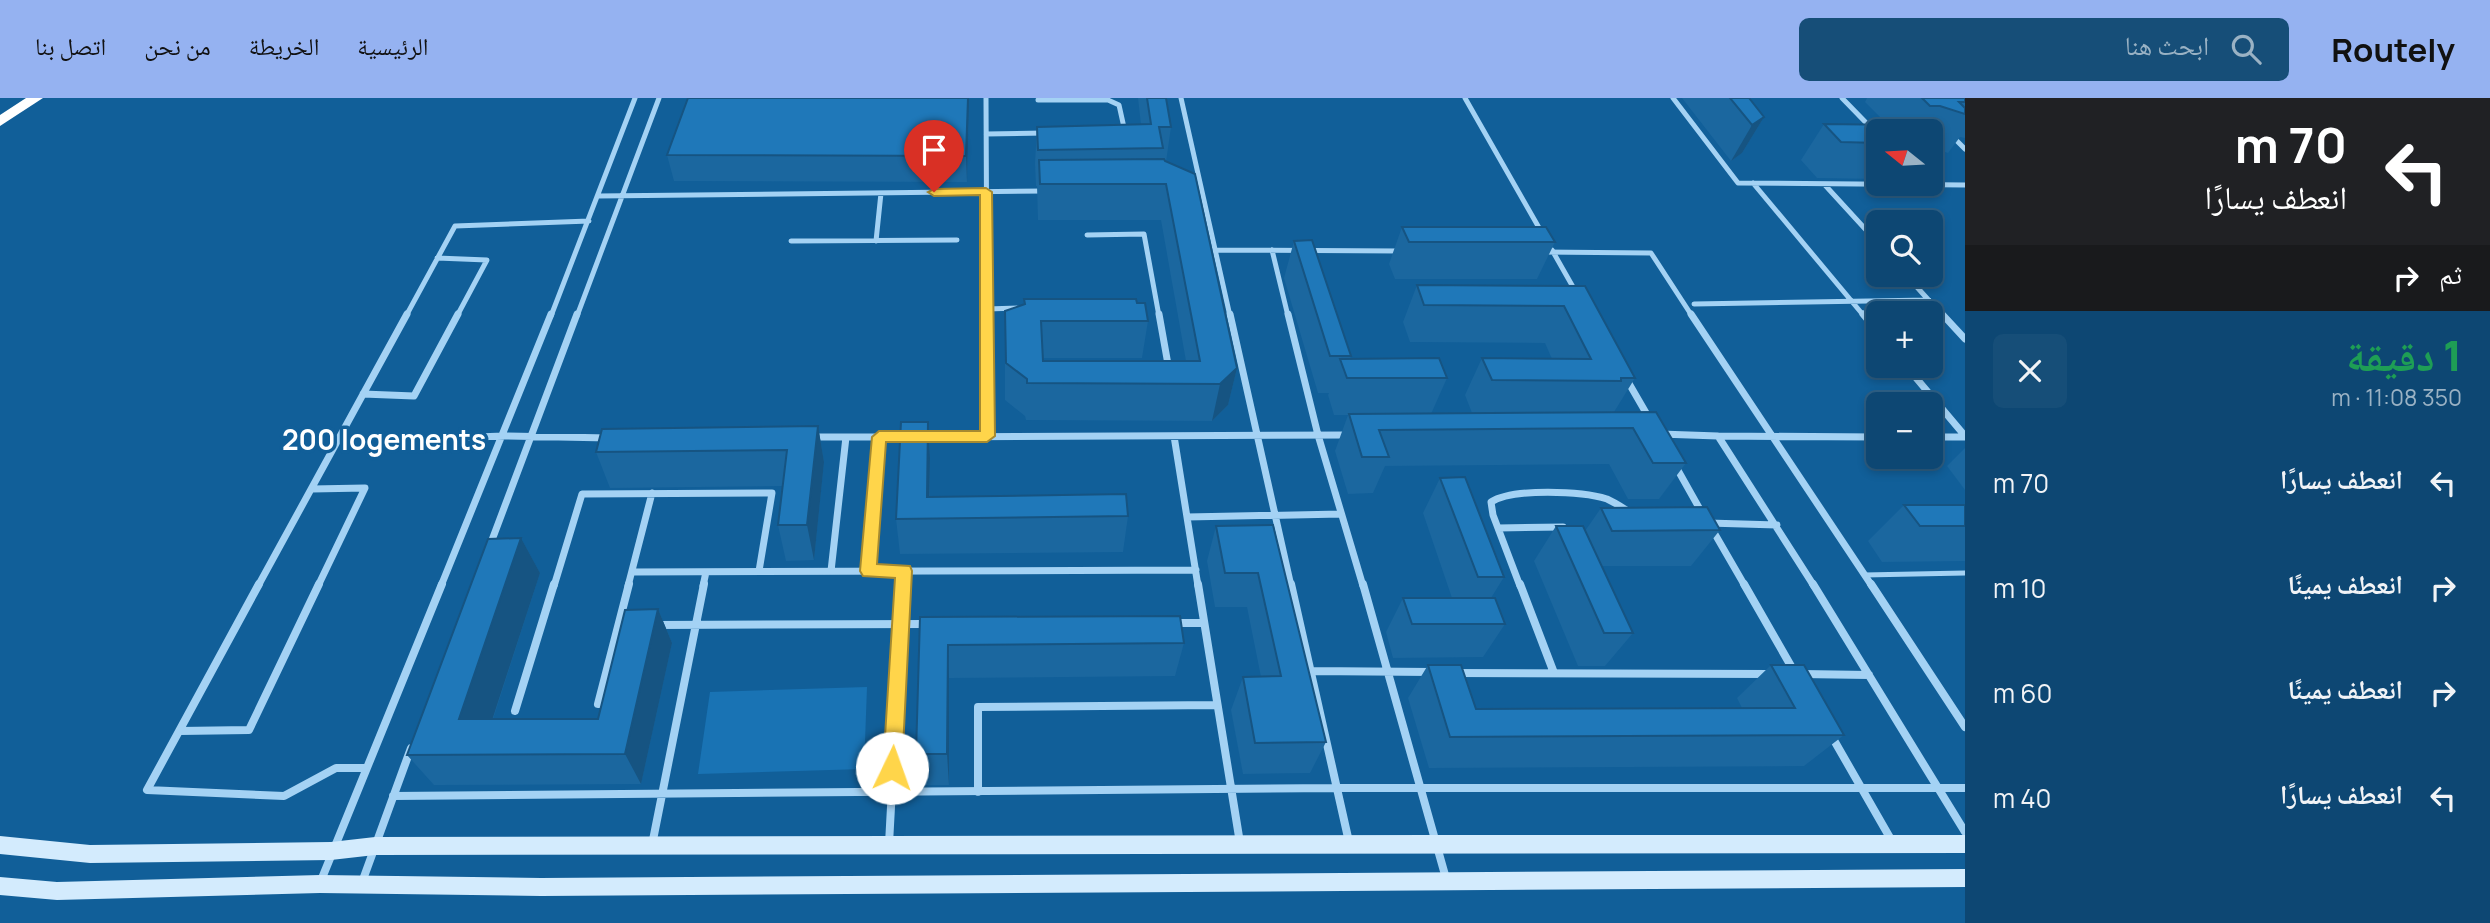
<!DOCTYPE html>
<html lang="ar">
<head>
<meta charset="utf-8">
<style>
  :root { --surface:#0d4773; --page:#164e78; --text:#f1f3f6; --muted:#9ab2c4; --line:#2d5f85; --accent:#95b2f1 }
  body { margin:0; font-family:Manrope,"Noto Naskh Arabic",sans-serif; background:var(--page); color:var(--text); direction:rtl; height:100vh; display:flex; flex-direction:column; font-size:26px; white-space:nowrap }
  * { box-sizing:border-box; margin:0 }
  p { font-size:23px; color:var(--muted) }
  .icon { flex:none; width:38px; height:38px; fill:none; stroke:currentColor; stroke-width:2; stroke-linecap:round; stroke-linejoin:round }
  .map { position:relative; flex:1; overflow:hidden; direction:ltr }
  .panel { display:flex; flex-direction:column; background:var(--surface); width:525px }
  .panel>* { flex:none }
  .top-card { background:#202124; color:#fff; overflow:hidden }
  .needle { width:46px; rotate:288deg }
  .fabs { position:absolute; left:1866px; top:21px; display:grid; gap:14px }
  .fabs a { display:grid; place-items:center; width:77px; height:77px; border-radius:10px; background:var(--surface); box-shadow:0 4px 10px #0003,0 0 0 2px var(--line); font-size:35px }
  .pin { position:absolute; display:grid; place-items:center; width:60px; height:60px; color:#fff; margin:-72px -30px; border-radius:50% 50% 50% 0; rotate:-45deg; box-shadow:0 0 7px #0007 }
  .pin .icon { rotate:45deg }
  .me { position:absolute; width:77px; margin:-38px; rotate:3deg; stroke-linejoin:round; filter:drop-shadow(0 0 5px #0008) }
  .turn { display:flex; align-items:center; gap:24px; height:147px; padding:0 28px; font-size:32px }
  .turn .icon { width:91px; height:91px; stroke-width:2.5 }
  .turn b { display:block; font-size:49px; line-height:60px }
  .then { display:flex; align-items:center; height:66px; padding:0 28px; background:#0003; gap:14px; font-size:26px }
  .round { display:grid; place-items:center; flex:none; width:74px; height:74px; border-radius:10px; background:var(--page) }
  .overview { display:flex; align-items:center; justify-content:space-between; height:119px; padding:0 28px }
  h1 { font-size:42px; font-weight:800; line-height:52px; color:#1e9e55 }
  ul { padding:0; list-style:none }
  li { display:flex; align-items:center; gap:21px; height:105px; padding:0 28px }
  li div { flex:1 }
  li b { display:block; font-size:26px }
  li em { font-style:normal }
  header { display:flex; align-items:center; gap:42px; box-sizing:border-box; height:98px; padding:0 35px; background:var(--accent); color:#111 }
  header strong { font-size:33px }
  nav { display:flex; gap:38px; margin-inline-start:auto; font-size:24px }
  .search { width:490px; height:63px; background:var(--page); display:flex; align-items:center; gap:18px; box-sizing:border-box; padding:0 24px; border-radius:10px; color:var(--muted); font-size:26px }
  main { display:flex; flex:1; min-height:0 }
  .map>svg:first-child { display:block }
  .green { fill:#1973b4 }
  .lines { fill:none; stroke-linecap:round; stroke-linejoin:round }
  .lane { stroke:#a4d2f4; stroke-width:5 }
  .street-far2 { stroke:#a4d2f4; stroke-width:5 }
  .street-far1 { stroke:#a4d2f4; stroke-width:7 }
  .street { stroke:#a4d2f4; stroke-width:8 }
  .secondary { fill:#d3ebfd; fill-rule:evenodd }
  .highway { fill:#fff; fill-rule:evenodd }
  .wall { fill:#1b679f }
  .shaded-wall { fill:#165482 }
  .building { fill:#1f78b9; stroke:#165482; stroke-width:2 }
  .route { fill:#ffd54a; stroke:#a68a30; stroke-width:2 }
  .labels { text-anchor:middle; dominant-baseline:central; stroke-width:7; stroke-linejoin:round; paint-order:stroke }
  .quarter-label { font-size:28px; font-weight:bold; fill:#fff; stroke:#115f99 }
</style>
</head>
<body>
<header>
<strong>Routely</strong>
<div class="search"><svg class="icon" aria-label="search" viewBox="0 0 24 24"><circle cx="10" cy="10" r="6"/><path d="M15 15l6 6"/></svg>ابحث هنا</div>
<nav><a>الرئيسية</a><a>الخريطة</a><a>من نحن</a><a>اتصل بنا</a></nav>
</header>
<main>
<section class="panel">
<div class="top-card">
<div class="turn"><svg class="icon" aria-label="left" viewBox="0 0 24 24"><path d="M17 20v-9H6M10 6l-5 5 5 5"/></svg><div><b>70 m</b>انعطف يسارًا</div></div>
<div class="then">ثم<svg class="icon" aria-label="right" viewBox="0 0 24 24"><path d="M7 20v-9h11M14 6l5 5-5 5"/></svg></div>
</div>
<div class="overview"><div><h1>1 دقيقة</h1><p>350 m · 11:08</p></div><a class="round"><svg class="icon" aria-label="close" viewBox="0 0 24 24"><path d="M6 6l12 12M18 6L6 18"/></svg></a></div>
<ul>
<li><svg class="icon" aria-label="left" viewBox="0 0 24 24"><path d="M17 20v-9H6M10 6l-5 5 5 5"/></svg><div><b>انعطف يسارًا</b></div><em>70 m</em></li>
<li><svg class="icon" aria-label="right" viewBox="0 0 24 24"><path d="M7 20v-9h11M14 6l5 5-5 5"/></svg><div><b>انعطف يمينًا</b></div><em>10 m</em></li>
<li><svg class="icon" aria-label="right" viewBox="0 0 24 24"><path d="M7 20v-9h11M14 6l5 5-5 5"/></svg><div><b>انعطف يمينًا</b></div><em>60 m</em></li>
<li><svg class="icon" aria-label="left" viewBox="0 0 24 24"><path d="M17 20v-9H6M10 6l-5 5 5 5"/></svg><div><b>انعطف يسارًا</b></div><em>40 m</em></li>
</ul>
</section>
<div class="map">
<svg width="1965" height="825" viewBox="0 0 1965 825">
  <rect width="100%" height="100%" fill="#115f99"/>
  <!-- green -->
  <path class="green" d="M867 589 864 671 698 676 710 594Z"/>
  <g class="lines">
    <!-- lane -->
    <path class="lane" d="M1864 477 1965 475"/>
    <!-- street-far2 -->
    <path class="street-far2" d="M986 0 987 218
      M1181 0 1230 218
      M1465 0 1542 135
      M1673 0 1738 85 1965 87
      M1842 0 1878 37
      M1038 2H1108L1119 7 1125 34
      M986 36 1045 35
      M1951 37 1965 51
      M1753 85 1864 218
      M1824 86 1878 145
      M598 98 1045 93
      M1087 137 1144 136 1159 218
      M791 143 957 142
      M876 143 881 95
      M1215 152 1400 153
      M1272 152 1288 218
      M1552 152 1577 196
      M1542 154 1651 155 1692 218
      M437 160 487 162 457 218
      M1906 177 1943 218
      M1694 206 1929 202
      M987 211 1021 210
      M406 218 455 128 589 123
      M551 218 635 0
      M577 218 659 0"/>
    <!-- street-far1 -->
    <path class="street-far1" d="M987 216V338
      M1159 216 1169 272
      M1230 216 1291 488
      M1288 216 1318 337 1363 488
      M1691 216 1872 488
      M1863 216 1878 234
      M1942 216 1965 241
      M1906 268 1965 338
      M1627 282 1649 320
      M363 296 414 298 458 216
      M1660 336 1718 338 1814 488
      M1174 338 1198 488
      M1718 338 1878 339
      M814 339H907
      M922 339 1348 337
      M1930 339H1965
      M420 341 504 338 609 340
      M1675 367 1702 415
      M312 391 365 390 318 488
      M1187 419 1341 416
      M1708 425 1777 427
      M1498 430 1563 429
      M1712 431 1745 488
      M489 450 577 216
      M831 473 846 339
      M868 473 879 339
      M632 474 1196 472
      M258 488 407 216
      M441 488 551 216
      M554 488 582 396 772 395 759 473
      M628 488 652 395
      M703 488 706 474
      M903 488 904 473
      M1520 488 1493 417 1491 404C1513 390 1582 393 1607 401 1616 405 1623 410 1631 415"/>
    <!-- street -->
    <path class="street" d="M259 486 147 692 284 698 336 670H366
      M1198 486 1240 745
      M1291 486 1349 744
      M1363 486 1447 784
      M1520 486 1554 575
      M1744 486 1795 575
      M1813 486 1965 734
      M1871 486 1965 629
      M1172 525H1204
      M658 527 929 526
      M1310 573 1432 574
      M1454 575 1771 576
      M1801 576 1869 577
      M598 606 629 486
      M515 613 554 486
      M180 633 249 632 319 486
      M1831 637 1893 745
      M978 694V609L1217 607
      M393 698 1337 690H1965
      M889 746 903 486
      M652 747 704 486
      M320 785 442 486
      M361 787 411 650"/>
    <!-- secondary -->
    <path class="secondary" d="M1436 737H1965V755L375 757 331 762 90 765 0 756V738L90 747 331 744 375 739Z
      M1965 771V789L541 798 320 795 57 802 0 797V779L57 784 320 777 541 780Z"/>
    <!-- highway -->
    <path class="highway" d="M26 0H43L0 28V17Z"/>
  </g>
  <!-- wall -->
  <path class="wall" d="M969 0 967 84 674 83 667 57Z
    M1138 0H1166L1171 29 1166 64 1237 270 1228 307 1212 323 1026 322 1025 318 1005 302V213L1137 205 1148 223 1142 260H1043V263H1186L1161 122H1038L1037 88H1036L1035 65 1037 29 1141 27Z
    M1682 0H1749L1764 19 1742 55 1731 63Z
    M1867 0H1965V40L1960 39 1948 55 1930 49V33H1878V81L1817 80 1801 62 1824 26H1887L1865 4Z
    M1402 129 1555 144 1537 181H1395L1389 166Z
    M1294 143 1351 258 1350 261 1447 280 1431 316 1472 315 1465 297 1482 260 1552 261 1545 245 1410 244 1403 224 1417 187 1585 188 1635 280 1614 314 1686 365 1659 401H1628L1609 366 1385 368 1373 395 1348 396 1335 353 1348 317H1334L1328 297 1329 295H1318L1284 180Z
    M928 324 930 360V399L1128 418 1123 454 900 456 896 421Z
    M818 328 824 364 814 462 786 463 778 427 783 388 610 390 596 354Z
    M1965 350V392L1947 368Z
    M1440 380 1504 479 1491 500 1505 526 1483 559 1393 560 1386 534 1403 500H1452L1423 415Z
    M1904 407H1965V463L1882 464 1868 443Z
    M1601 410 1720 432 1691 468H1602L1633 535 1605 568H1578L1534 463 1556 428 1585 433Z
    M1273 427 1326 644 1310 675 1243 676 1231 612 1243 579H1261L1247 509H1215L1207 463 1216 428Z
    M521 440 540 475 493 621H598L658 511 672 545 641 686 434 687 407 657Z
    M920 519 1184 545 1175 578 949 580V687H919L916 656Z
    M1428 567 1476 611 1742 610 1737 600 1771 567 1844 637 1804 668 1429 670 1408 600Z"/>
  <!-- shaded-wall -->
  <path class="shaded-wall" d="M968 0H969L967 84 966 58Z
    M1764 19 1742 55 1731 63 1752 27Z
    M1237 270 1228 307 1212 323 1220 286Z
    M928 324 930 360 929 420 927 399Z
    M818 328 824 364 814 462 807 427Z
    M521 440 540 475 482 653 459 621Z
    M658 511 672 545 641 686 625 656Z
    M948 547 949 580V687L947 656Z"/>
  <!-- building -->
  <path class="building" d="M688 0H968L966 58 667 57Z
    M1147 0H1166L1171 29H1159L1163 50 1038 52 1037 29 1151 26Z
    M1730 0H1749L1764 19 1752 27Z
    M1922 0H1965V4H1959L1965 10V16L1940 8H1930Z
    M1824 26 1903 27 1910 33H1878V45L1841 44Z
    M1164 61 1165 63 1195 76 1237 270 1220 286 1027 285V281L1006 265 1005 213 1025 206 1024 201H1136L1137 205H1145L1148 223H1041L1043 263H1200L1166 86H1040L1039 62Z
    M1402 129H1546L1555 144H1409Z
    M1312 142 1351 258H1330L1294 143Z
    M1417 187 1585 188 1635 280H1621V283L1492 282 1482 260 1591 261 1564 208 1424 207Z
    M1439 260 1447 280H1347L1340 261Z
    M1656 314 1686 365H1653L1633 330 1379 332 1389 359H1362L1349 316Z
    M901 324H928L927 399 1126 396 1128 418 896 421Z
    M818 328 807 427H778L787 352 596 354 602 331Z
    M1465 379 1504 479H1478L1440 380Z
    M1904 407H1965V428H1920Z
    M1707 409 1720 432 1612 433 1601 410Z
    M1273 427 1326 644 1255 645 1243 579 1281 578 1258 475H1225L1216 428Z
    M1556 428H1583L1633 535H1604Z
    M521 440 459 621H598L625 512 658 511 625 656 407 657 488 441Z
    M1403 500H1495L1505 526H1412Z
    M1180 518 1184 545 948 547 947 656H916L920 519Z
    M1428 567H1461L1476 611 1795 610 1771 567H1804L1844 637 1450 639Z"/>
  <!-- route -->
  <path class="route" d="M986 90 992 94 995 338 987 344H886L877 466 910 468 912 473 902 670 899 677 892 679 886 677 883 670 895 480 863 478 860 473 872 339 879 333H980V97L934 98 928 94 934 91Z"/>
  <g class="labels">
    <!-- quarter labels -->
    <g class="quarter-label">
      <text x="384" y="341">200 logements</text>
    </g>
  </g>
</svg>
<div class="fabs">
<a><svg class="needle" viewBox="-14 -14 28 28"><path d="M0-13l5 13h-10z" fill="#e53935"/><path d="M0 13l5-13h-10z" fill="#9ab2c4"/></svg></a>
<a><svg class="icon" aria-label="search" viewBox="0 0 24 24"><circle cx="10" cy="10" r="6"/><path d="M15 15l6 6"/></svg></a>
<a>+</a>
<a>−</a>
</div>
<div class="pin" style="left:934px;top:94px;background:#d93025"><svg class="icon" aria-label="arrive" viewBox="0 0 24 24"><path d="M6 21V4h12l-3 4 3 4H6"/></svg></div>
<svg class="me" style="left:892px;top:670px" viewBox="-20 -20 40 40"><circle r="19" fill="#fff"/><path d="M0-13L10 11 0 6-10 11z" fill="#ffd54a"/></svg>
</div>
</main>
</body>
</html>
